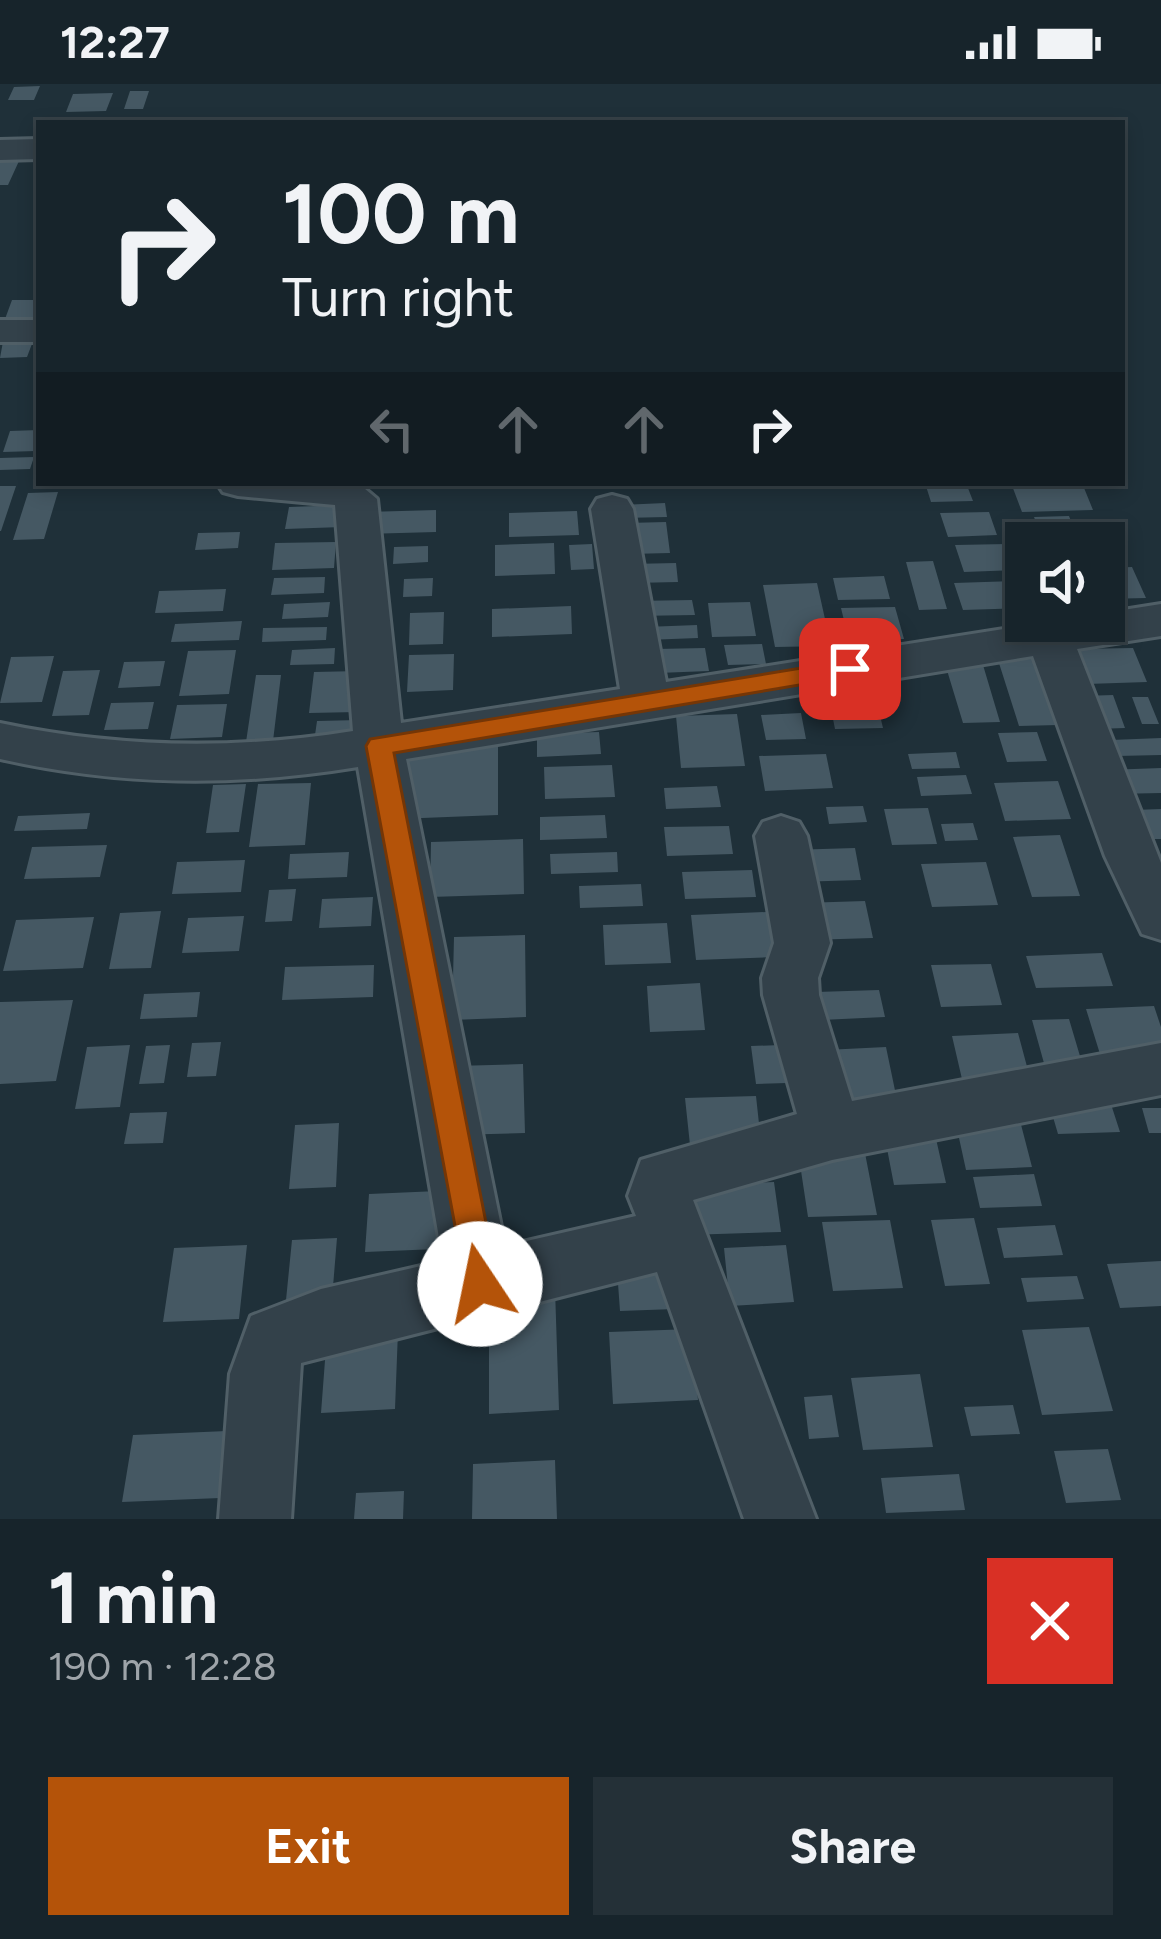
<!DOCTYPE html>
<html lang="en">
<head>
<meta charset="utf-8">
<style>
  :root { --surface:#17242b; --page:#243037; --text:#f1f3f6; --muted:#9ea4a9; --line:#364147; --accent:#b45309 }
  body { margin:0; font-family:Figtree,sans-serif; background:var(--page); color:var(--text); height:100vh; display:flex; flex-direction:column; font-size:45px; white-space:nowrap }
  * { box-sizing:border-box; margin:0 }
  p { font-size:39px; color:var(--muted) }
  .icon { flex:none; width:66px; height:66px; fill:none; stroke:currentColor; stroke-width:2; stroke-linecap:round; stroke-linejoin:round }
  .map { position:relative; height:1435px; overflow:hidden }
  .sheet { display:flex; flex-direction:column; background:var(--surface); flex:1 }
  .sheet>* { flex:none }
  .hud { position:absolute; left:36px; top:36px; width:1089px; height:366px; border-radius:0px; box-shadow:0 6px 18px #0003,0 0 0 3px var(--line); background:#17242b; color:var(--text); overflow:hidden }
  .tools { position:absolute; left:1005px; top:438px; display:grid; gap:24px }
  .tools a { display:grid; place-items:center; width:120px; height:120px; border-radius:0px; background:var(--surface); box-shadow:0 6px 18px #0003,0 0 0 3px var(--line); font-size:60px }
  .pin { position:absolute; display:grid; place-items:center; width:102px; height:102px; color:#fff; margin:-51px; border-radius:24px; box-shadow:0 6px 18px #0006 }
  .me { position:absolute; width:132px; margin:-66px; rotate:349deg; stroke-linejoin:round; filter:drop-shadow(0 0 9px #0008) }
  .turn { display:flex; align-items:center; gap:42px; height:252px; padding:0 48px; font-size:54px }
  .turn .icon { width:156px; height:156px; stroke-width:2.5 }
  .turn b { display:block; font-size:84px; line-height:102px }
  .lanes { display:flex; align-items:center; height:114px; padding:0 48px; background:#0003; justify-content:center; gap:60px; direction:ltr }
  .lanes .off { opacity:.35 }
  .round { display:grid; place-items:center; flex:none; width:126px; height:126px; border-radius:0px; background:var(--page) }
  .headline { display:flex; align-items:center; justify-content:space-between; height:204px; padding:0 48px }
  h1 { font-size:72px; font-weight:700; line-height:90px }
  .button { display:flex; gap:24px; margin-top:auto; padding:24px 48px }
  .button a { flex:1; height:138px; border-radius:0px; background:var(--accent); color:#fff; font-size:48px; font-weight:700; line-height:138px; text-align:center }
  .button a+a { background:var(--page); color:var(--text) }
  .status { display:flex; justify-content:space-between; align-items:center; height:84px; padding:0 60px; background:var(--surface); direction:ltr }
  .status svg { height:33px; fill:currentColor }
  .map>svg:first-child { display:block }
  .building { fill:#455863 }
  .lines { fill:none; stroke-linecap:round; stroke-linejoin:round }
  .minor-casing { stroke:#505f67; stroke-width:6 }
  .minor { fill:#33414a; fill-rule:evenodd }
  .route { fill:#b45309; stroke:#753606; stroke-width:3 }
</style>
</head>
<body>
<div class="status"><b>12:27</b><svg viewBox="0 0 49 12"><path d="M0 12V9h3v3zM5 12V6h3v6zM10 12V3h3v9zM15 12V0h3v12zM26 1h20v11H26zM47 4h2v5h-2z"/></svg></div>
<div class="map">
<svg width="1161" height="1435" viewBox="0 0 1161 1435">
  <rect width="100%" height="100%" fill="#1f3039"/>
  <!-- building -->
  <path class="building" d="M40 2 34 16H8L14 3Z
    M130 7H149L143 25H124Z
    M113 9 106 27 66 28 73 10Z
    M0 77H19L8 101H0Z
    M12 216H39L38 234 5 235Z
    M4 252H35L27 273 0 274Z
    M39 346 36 367 3 368 10 347Z
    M34 373 30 385 0 386V374Z
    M925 399H966L973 417 931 418Z
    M1011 399H1082L1093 426 1022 428Z
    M0 402H16L1 447H0Z
    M58 408 44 455 13 456 28 409Z
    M665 419 667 433 622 434 621 421Z
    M344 421 342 443 285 445 289 423Z
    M436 426V448L364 450 366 428Z
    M577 427 579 451 509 453V429Z
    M989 428 997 451 948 453 940 429Z
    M1069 432 1078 455 1043 457 1034 433Z
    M666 438 670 469 630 470 627 439Z
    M240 448 238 464 195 466 198 449Z
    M336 458 334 484 272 486 275 459Z
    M554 459 555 490 495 492V461Z
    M592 460 594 485 571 486 569 461Z
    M1007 460 1017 486 964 488 955 461Z
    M428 462V478L393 480 394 463Z
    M933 477 947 525 919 526 906 478Z
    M676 479 678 498 633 499 631 480Z
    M1132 483 1146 514 1104 515V484Z
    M884 492 890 515 838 516 833 494Z
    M325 493 324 509 271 511 274 494Z
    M433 494 432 512 403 513 404 495Z
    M1015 497 1025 524 963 526 954 499Z
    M817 499 831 562 775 563 763 501Z
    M226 505 223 527 155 529 159 507Z
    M692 516 695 531 636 532 635 517Z
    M330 518 328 533 282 535 284 520Z
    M750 518 756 552 712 553 708 519Z
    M571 522 572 550 492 553V525Z
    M895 523 904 555 849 557 841 524Z
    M444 528 443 560 409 561 410 529Z
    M242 537 239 556 171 558 175 540Z
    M697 541 698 554 646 556 645 543Z
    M327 543 326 556 262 558 263 544Z
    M762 560 766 580 728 581 724 561Z
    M335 564 334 580 290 581 292 566Z
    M705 564 709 587 658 589 656 565Z
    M1133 564 1147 598 1087 600 1075 565Z
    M236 566 229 610 179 612 188 567Z
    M454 570 453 606 407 608 409 571Z
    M54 572 42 618 0 619 11 573Z
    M1035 575 1058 641 1019 642 998 576Z
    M165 577 160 602 118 604 124 578Z
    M983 581 1000 638 963 639 946 583Z
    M100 586 89 631 52 632 63 587Z
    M360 587 357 628 309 629 314 588Z
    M256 591H281L273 657 246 658Z
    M868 591 873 612 820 613 816 593Z
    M1113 611 1125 644 1095 645 1083 612Z
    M1132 613H1148L1159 640H1142Z
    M154 618 148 645 104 646 111 619Z
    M877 619 883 644 835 645 830 620Z
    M227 620 222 653 170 655 177 621Z
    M801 629 806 655 766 656 761 631Z
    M737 630 745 682 681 684 676 632Z
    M359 636 358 650 315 651 317 637Z
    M599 648 601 670 537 673V650Z
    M1037 648 1047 677 1007 678 998 649Z
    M1161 654V671L1117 672 1111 656Z
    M498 661V731L397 735 401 664Z
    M956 668 960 684 912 685 908 670Z
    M826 670 833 704 765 707 759 672Z
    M612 681 615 713 545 715 544 683Z
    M1161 684V709L1115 710 1107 686Z
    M966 691 972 710 921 712 917 693Z
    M1058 697 1071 735 1005 737 994 699Z
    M311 699 305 761 249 763 258 700Z
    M246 700 239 748 206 749 213 701Z
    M717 702 721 723 666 725 664 704Z
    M863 722 867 738 829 740 826 723Z
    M928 724 937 760 892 761 884 725Z
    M1161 725V755H1145L1134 726Z
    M90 729 87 745 14 747 18 732Z
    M605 731 607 754 540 756V733Z
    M973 739 978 756 945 757 941 740Z
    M729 742 733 770 667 772 664 743Z
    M1060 751 1080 812 1032 813 1013 753Z
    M523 755 524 810 430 813 431 758Z
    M107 761 100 793 24 795 32 763Z
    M855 764 861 796 796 798 790 766Z
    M349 768 347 793 288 795 290 770Z
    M617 768 618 788 551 790 550 770Z
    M245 776 241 808 172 810 177 778Z
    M986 778 998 821 932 823 921 780Z
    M752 786 756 813 685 815 682 788Z
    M641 800 643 822 580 824 579 802Z
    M296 805 292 837 265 838 269 806Z
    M373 813 371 842 319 844 322 815Z
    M865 817 873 854 809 856 802 819Z
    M161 827 151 884 109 885 120 829Z
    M767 828 774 873 696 876 691 831Z
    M244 832 239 867 182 869 188 834Z
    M94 833 83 884 3 887 16 836Z
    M667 839 671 879 605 881 603 841Z
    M525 851 526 933 452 936 454 853Z
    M1102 869 1113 902 1036 904 1026 872Z
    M991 880 1002 921 941 923 931 881Z
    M374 881 373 913 282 916 285 883Z
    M700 899 705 946 650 948 647 902Z
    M879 906 885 933 821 936 816 908Z
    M200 908 197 933 140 935 144 910Z
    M73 916 56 997 0 1000V918Z
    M1154 922 1161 943V968L1100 970 1086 925Z
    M1069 935 1085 989 1047 990 1032 936Z
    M1018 949 1033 1005 965 1008 952 952Z
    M221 958 216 992 187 993 192 959Z
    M130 961 120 1023 75 1025 87 963Z
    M170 961 164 999 139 1000 146 962Z
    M781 961 787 999 756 1000 751 962Z
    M886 963 897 1016 834 1018 825 966Z
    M523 980 525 1049 453 1051 455 982Z
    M756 1012 761 1058 690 1061 685 1014Z
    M1109 1014 1120 1048 1058 1050 1048 1016Z
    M1142 1024H1161V1049H1149Z
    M167 1028 163 1059 124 1060 130 1029Z
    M1018 1029 1032 1083 966 1086 954 1031Z
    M339 1039 336 1103 289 1105 295 1041Z
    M934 1046 946 1099 894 1101 884 1049Z
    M864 1064 877 1131 808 1133 798 1067Z
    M1034 1090 1042 1122 980 1124 973 1093Z
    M774 1098 781 1148 687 1151 682 1102Z
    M438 1107 437 1165 365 1168 369 1110Z
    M974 1134 990 1200 945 1202 931 1136Z
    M890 1136 903 1204 833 1207 822 1138Z
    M1055 1141 1063 1171 1004 1174 997 1144Z
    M337 1154 332 1215 286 1216 292 1156Z
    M247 1161 239 1235 163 1238 174 1164Z
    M786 1161 794 1218 730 1222 724 1164Z
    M670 1170 675 1225 620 1227 616 1172Z
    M1161 1177V1222L1120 1224 1107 1180Z
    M1077 1192 1084 1215 1027 1218 1021 1194Z
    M555 1205 559 1326 489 1330V1207Z
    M1089 1243 1113 1327 1042 1331 1022 1246Z
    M691 1245 698 1316 613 1320 609 1248Z
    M398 1247 395 1325 321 1329 327 1250Z
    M920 1290 933 1363 863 1366 851 1294Z
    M832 1311 839 1353 809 1355 804 1313Z
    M1013 1321 1020 1350 971 1352 964 1323Z
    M227 1347 220 1414 122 1418 133 1351Z
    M1108 1365 1121 1416 1066 1419 1054 1367Z
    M555 1376 557 1435H472L473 1380Z
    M959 1390 965 1426 886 1429 881 1394Z
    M404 1407 403 1435H354L356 1409Z"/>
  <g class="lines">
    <!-- minor casing -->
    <g class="minor-casing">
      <path id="minor" d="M39 55V75L0 76V56Z
        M0 236H39V258H0Z
        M217 399H358L377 415 401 639 620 605 591 425 597 415 612 411 627 415 633 425 666 598 1055 537H1104V529L1161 520V552L1077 565 1161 779V856L1142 850 1105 772 1033 572 406 675 505 1162 636 1132 628 1112 641 1076 797 1030 763 911 762 894 774 859 755 752 763 738 781 732 799 738 807 752 830 859 818 894 819 911 852 1017 1161 959V1011L832 1076 693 1116 816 1435H744L657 1188 301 1279 291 1435H219L230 1290 251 1232 321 1205 443 1177 358 683C236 703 120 702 0 675V639C118 664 234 666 353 647L335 421 238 412 223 408Z"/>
    </g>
    <!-- minor -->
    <use href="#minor" class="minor"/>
  </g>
  <!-- route -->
  <path class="route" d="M850 576 859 578 862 585 859 591 394 669 498 1200 493 1212 480 1217 468 1212 366 662 370 655Z"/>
</svg>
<div class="tools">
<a><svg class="icon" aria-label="sound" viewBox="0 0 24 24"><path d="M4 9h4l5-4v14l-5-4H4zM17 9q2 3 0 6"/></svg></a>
</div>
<div class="pin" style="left:850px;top:585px;background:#d93025"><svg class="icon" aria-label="arrive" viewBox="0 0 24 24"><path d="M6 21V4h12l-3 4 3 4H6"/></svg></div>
<svg class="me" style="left:480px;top:1200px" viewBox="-20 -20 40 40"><circle r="19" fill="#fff"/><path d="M0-13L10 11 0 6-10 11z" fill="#b45309"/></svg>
<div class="hud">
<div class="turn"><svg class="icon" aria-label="right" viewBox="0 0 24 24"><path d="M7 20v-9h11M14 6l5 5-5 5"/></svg><div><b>100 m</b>Turn right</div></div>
<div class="lanes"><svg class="icon off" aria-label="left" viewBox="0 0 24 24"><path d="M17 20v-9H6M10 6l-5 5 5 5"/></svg><svg class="icon off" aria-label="ahead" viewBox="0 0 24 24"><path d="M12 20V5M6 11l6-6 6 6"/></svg><svg class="icon off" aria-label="ahead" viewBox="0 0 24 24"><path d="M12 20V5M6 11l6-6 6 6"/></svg><svg class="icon" aria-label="right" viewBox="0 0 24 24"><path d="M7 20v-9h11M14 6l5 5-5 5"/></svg></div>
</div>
</div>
<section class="sheet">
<div class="headline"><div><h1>1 min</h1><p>190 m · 12:28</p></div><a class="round" style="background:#d93025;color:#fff"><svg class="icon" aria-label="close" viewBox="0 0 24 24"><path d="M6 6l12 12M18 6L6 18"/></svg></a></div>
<div class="button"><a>Exit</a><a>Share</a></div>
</section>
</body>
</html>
